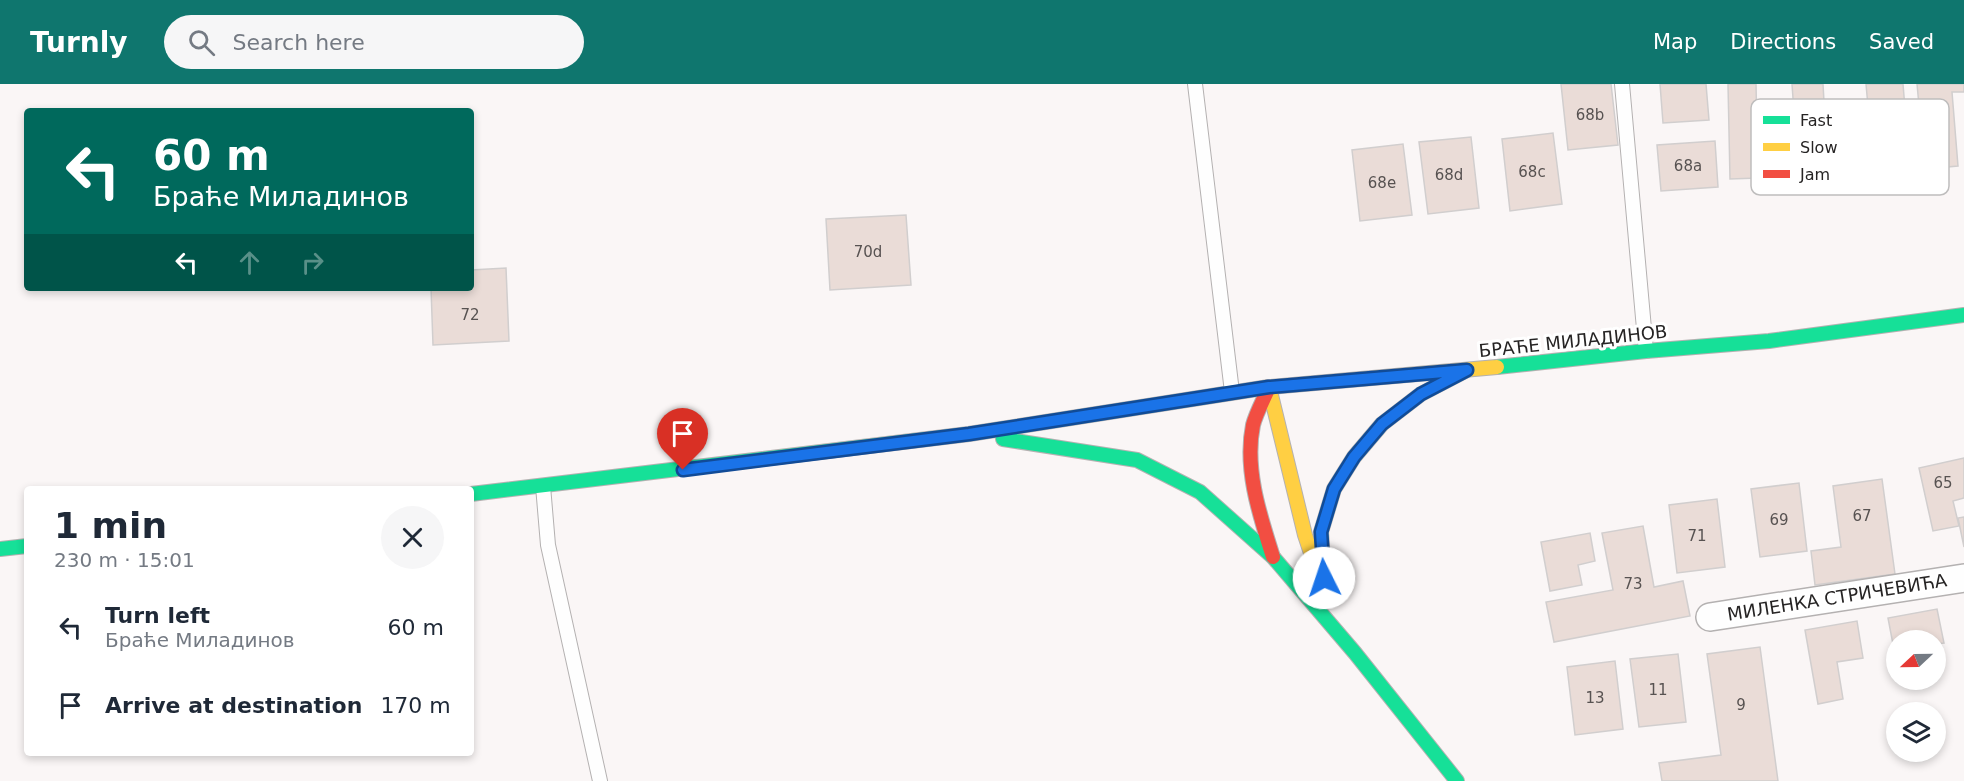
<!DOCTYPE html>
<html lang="en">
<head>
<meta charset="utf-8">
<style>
  :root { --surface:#fff; --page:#f6f6f7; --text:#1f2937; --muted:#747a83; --accent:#0f766e }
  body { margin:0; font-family:"DejaVu Sans",sans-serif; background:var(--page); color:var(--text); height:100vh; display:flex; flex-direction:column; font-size:22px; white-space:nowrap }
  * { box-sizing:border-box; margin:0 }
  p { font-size:20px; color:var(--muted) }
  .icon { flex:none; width:33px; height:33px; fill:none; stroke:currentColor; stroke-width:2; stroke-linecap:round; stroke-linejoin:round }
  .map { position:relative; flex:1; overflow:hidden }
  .panel { position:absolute; left:24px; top:402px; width:450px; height:270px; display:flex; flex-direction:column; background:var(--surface); border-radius:6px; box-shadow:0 3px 9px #0003 }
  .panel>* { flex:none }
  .banner { position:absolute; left:24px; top:24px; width:450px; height:183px; border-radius:6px; box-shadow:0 3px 9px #0003; background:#00695c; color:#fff; overflow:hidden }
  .needle { width:39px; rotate:248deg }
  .fabs { position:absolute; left:1886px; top:546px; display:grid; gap:12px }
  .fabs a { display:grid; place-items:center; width:60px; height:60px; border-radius:50%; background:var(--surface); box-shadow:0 3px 9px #0003; font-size:30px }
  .pin { position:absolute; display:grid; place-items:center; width:51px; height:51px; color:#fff; margin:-62px -26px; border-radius:50% 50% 50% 0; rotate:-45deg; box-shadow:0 0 6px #0007 }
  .pin .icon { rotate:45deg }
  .me { position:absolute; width:66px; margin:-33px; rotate:356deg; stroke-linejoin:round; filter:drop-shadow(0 0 4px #0008) }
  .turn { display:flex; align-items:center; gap:21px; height:126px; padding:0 30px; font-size:27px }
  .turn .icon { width:78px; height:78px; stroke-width:2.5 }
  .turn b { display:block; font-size:42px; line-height:51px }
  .lanes { display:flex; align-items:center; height:57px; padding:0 30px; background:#0003; justify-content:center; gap:30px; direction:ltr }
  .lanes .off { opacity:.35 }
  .round { display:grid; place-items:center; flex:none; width:63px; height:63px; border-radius:32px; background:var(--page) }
  .headline { display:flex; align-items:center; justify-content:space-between; height:102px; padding:0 30px }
  h1 { font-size:36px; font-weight:800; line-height:45px }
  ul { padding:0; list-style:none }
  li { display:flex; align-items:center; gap:18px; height:78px; padding:0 30px }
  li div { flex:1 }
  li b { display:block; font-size:22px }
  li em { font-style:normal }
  header { display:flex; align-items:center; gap:36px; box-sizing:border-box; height:84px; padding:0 30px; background:var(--accent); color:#fff }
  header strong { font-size:28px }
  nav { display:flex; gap:33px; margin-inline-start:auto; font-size:21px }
  .search { width:420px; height:54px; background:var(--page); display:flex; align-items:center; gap:15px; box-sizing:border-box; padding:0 21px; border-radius:33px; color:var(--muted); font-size:22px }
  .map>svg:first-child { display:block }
  .building { fill:#eadcd7; stroke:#d1cece; stroke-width:1.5 }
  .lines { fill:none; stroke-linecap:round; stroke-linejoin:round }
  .lane-casing { stroke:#b4b1b1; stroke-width:16 }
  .street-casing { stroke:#b4b1b1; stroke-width:30 }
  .fast-casing { stroke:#b4b1b1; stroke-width:16 }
  .slow-casing { stroke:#b4b1b1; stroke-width:16 }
  .jam-casing { stroke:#b4b1b1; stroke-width:16 }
  .lane { stroke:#fefefe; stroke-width:14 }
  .street { stroke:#fefefe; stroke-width:27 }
  .fast { stroke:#16e098; stroke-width:14 }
  .slow { stroke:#ffcf43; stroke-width:14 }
  .jam { stroke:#f24e42; stroke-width:14 }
  .route-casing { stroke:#114b97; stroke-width:15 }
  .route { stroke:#1a73e8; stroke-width:10 }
  .labels { text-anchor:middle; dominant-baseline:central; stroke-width:6; stroke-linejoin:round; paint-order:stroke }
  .number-label { font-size:15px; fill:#575251 }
  .street-label { font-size:18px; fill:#262424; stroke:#fff }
  .key { fill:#fff; stroke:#bebdbd; stroke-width:1.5 }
  .key-label { font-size:16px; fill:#262424 }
</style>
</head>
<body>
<header>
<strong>Turnly</strong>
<div class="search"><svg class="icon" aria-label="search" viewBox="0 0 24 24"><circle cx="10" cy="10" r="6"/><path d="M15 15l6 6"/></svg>Search here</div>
<nav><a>Map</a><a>Directions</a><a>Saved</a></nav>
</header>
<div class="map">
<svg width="1964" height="697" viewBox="0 0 1964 697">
  <rect width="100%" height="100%" fill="#faf6f6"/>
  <!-- building -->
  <path class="building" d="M1561 0H1611L1618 61 1568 66Z
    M1660 0H1706L1709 36 1663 39Z
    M1728 0H1756L1757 47H1785L1786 93 1730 95Z
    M1792 0H1823L1826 53 1849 51 1852 97 1799 100Z
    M1866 0H1903L1910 86 1874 89Z
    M1917 0H1964V8H1952L1958 82 1925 85Z
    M1553 49 1562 120 1510 127 1502 55Z
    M1471 53 1479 124 1428 130 1419 58Z
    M1715 57 1718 103 1661 107 1657 61Z
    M1403 60 1412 131 1360 137 1352 66Z
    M906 131 911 201 830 206 826 135Z
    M506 184 509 257 433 261 431 204H471V186Z
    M1964 374V414L1953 417 1959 442 1933 447 1919 384Z
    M1882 395 1895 490 1815 501 1811 467 1841 463 1833 402Z
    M1799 399 1807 467 1760 473 1751 405Z
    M1717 415 1725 483 1677 489 1669 421Z
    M1964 433V463L1958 434Z
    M1643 442 1654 503 1683 497 1690 532 1554 558 1546 518 1613 506 1602 449Z
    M1590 449 1595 477 1578 481 1582 501 1550 507 1541 458Z
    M1937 525 1944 559 1935 560V556H1896V576L1888 534Z
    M1857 537 1863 574 1837 578 1843 615 1818 620 1805 546Z
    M1760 563 1778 697H1662L1659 679 1721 671 1707 570Z
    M1678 570 1686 638 1639 643 1630 575Z
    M1615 577 1623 645 1575 651 1567 583Z"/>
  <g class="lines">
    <!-- lane casing -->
    <g class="lane-casing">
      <path id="lane" d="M1195 0 1232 308
        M1622 0 1646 267
        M543 402 548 461 600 697"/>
    </g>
    <!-- street casing -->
    <g class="street-casing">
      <path id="street" d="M1710 533 1964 494"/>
    </g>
    <!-- fast casing -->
    <g class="fast-casing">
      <path id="fast" d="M1497 283 1646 267 1769 257 1964 231
        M1003 355 1137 376 1200 408 1273 473 1355 569 1457 697
        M471 410 969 350 1269 303
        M0 465 27 462
        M1326 517 1321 448 1334 405 1354 373 1382 340 1421 310 1467 286"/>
    </g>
    <!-- slow casing -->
    <g class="slow-casing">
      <path id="slow" d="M1269 303 1497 283
        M1269 303 1305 451 1314 478"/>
    </g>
    <!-- jam casing -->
    <g class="jam-casing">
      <path id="jam" d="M1269 303C1264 315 1256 329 1253 341 1244 385 1260 432 1273 473"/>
    </g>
    <!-- lane -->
    <use href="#lane" class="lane"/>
    <!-- street -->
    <use href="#street" class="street"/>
    <!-- fast -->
    <use href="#fast" class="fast"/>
    <!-- slow -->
    <use href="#slow" class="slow"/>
    <!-- jam -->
    <use href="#jam" class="jam"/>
  </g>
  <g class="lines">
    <!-- route casing -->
    <g class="route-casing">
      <path id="route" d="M683 386 969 350 1269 303 1467 286 1421 310 1382 340 1354 373 1334 405 1321 448 1324 494"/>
    </g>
    <!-- route -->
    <use href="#route" class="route"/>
  </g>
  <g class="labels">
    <!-- number labels -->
    <g class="number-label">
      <text x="1590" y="31">68b</text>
      <text x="1688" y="82">68a</text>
      <text x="1532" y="88">68c</text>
      <text x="1449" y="91">68d</text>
      <text x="1382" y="99">68e</text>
      <text x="868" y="168">70d</text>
      <text x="470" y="231">72</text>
      <text x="1943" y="399">65</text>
      <text x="1862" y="432">67</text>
      <text x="1779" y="436">69</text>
      <text x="1697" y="452">71</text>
      <text x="1633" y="500">73</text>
      <text x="1658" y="606">11</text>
      <text x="1595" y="614">13</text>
      <text x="1741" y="621">9</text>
    </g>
    <!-- street labels -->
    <g class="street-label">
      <text transform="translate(1573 257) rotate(-6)">БРАЋЕ МИЛАДИНОВ</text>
      <text transform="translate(1837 513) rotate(-9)">МИЛЕНКА СТРИЧЕВИЋА</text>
    </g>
  </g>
  <!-- legend -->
  <rect x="1751" y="15" width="198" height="96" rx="9" class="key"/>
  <rect x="1763" y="32" width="27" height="8" fill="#16e098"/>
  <rect x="1763" y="59" width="27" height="8" fill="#ffcf43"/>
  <rect x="1763" y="86" width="27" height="8" fill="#f24e42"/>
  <g class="key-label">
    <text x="1800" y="42">Fast</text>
    <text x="1800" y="69">Slow</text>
    <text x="1800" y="96">Jam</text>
  </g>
</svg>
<div class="fabs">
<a><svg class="needle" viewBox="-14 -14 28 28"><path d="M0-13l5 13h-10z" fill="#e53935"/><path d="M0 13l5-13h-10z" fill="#747a83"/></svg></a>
<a><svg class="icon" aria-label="layers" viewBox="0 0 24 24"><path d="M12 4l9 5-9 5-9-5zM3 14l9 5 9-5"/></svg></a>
</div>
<div class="pin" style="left:683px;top:386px;background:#d93025"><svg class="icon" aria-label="arrive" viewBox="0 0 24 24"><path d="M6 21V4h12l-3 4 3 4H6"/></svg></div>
<svg class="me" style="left:1324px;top:494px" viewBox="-20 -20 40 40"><circle r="19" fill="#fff"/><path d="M0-13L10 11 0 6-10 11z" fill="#1a73e8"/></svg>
<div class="banner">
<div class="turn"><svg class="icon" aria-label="left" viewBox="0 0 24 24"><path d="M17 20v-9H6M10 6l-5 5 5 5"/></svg><div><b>60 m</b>Браће Миладинов</div></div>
<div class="lanes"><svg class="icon" aria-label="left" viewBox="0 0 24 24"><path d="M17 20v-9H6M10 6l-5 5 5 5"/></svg><svg class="icon off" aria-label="ahead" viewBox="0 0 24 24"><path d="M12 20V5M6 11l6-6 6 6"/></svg><svg class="icon off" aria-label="right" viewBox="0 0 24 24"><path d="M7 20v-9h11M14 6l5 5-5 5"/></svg></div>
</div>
<section class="panel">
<div class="headline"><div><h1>1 min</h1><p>230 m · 15:01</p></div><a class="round"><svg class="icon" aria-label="close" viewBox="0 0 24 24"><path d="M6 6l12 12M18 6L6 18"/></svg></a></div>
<ul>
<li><svg class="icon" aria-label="left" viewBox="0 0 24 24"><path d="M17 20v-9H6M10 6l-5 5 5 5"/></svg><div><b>Turn left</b><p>Браће Миладинов</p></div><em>60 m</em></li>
<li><svg class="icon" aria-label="arrive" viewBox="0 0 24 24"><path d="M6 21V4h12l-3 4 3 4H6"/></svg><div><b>Arrive at destination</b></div><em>170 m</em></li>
</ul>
</section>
</div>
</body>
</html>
